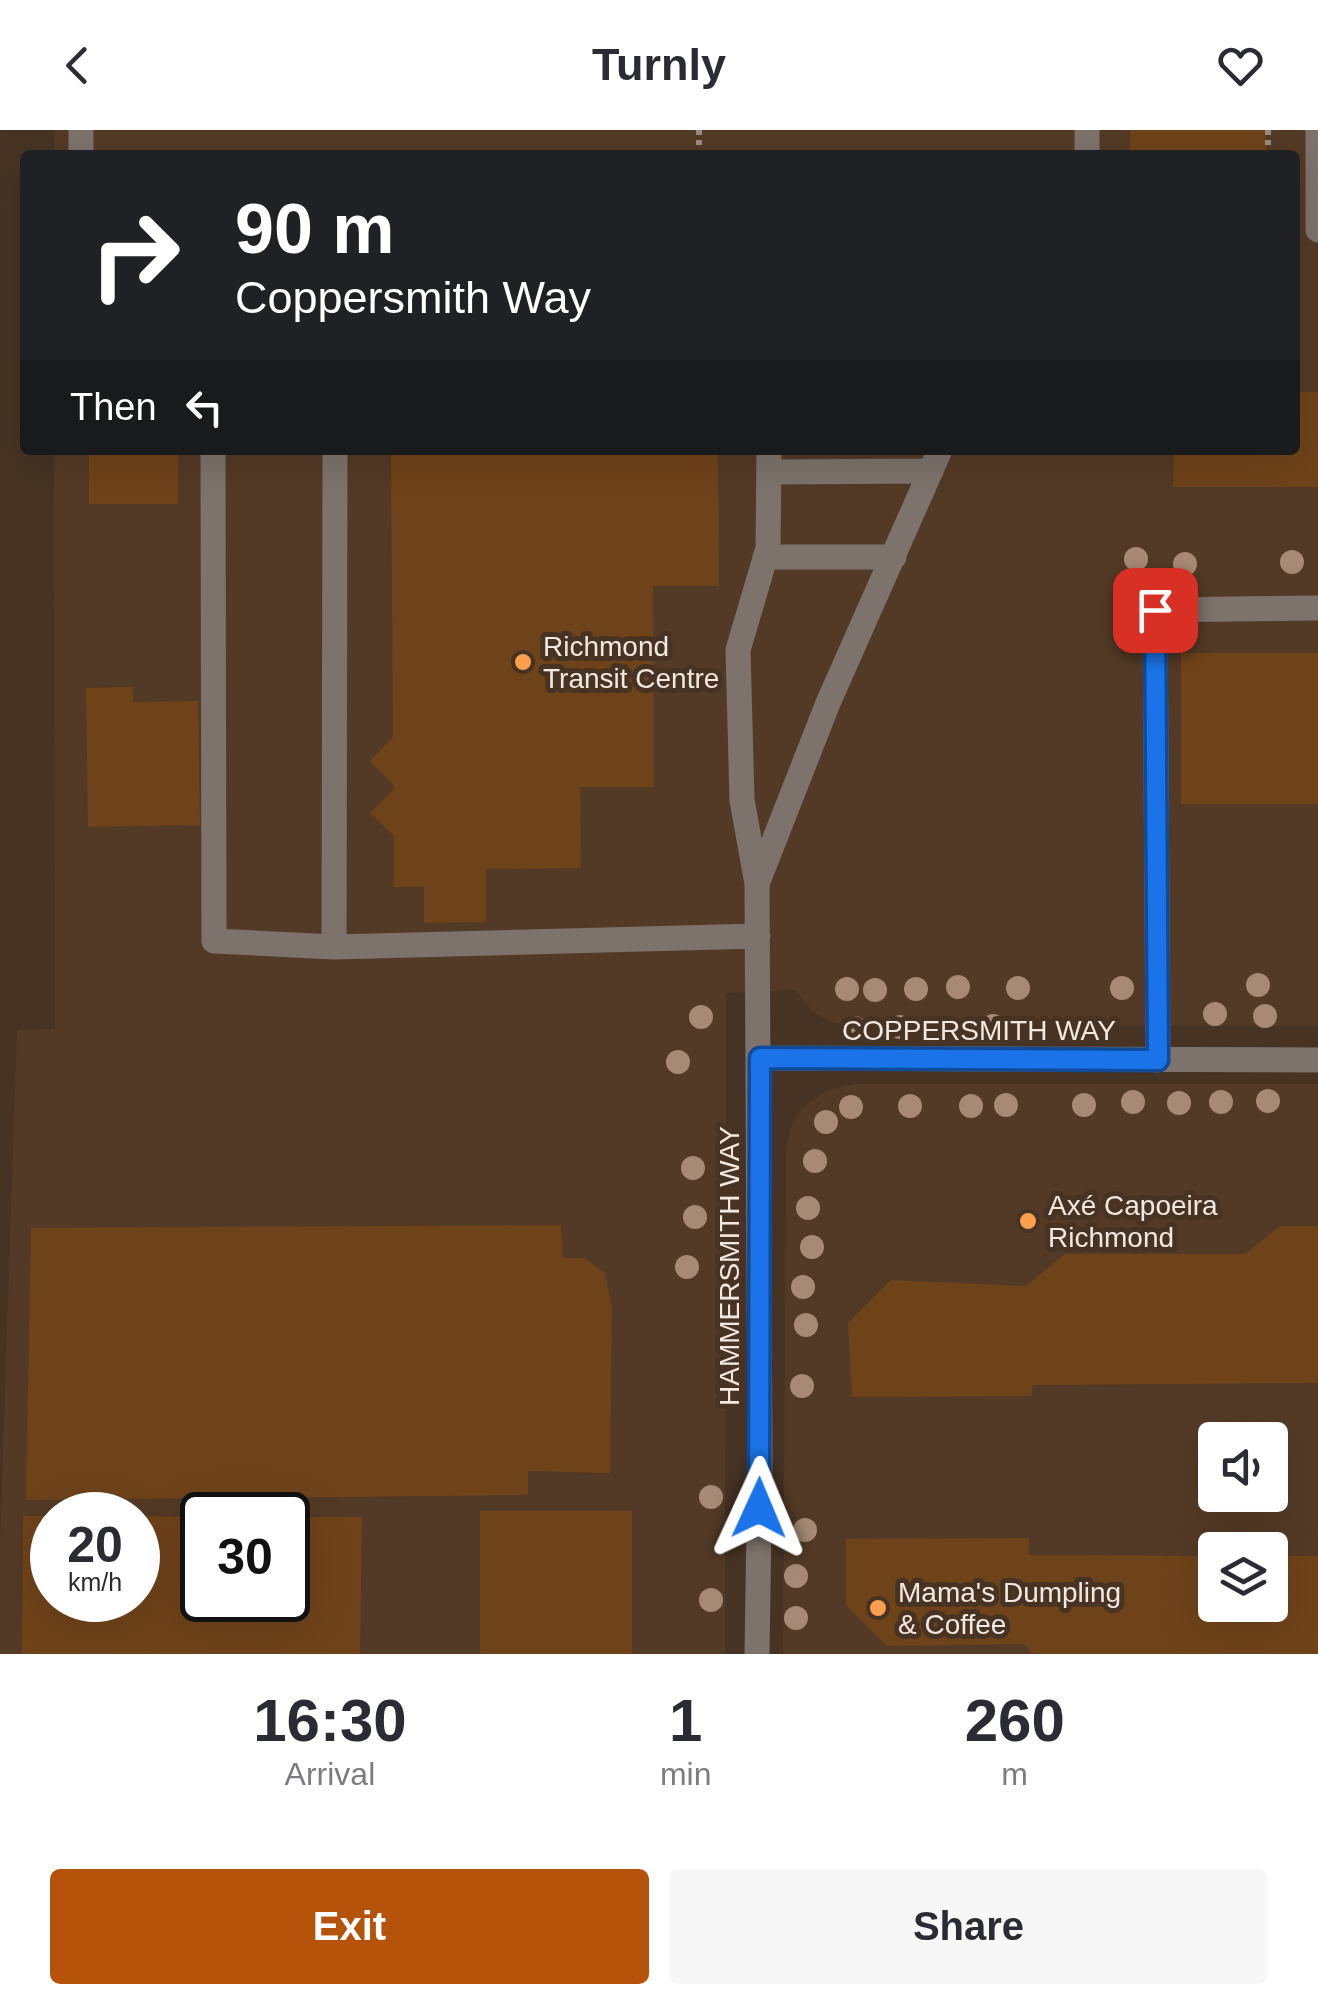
<!DOCTYPE html>
<html lang="en">
<head>
<meta charset="utf-8">
<style>
  :root { --surface:#fff; --page:#f7f7f7; --text:#2b2b33; --muted:#7c7c81; --accent:#b45309 }
  body { margin:0; font-family:Helvetica,sans-serif; background:var(--page); color:var(--text); height:100vh; display:flex; flex-direction:column; font-size:38px; white-space:nowrap }
  * { box-sizing:border-box; margin:0 }
  p { font-size:32px; color:var(--muted) }
  .icon { flex:none; width:55px; height:55px; fill:none; stroke:currentColor; stroke-width:2; stroke-linecap:round; stroke-linejoin:round }
  .map { position:relative; height:1524px; overflow:hidden }
  .side { display:flex; flex-direction:column; background:var(--surface); flex:1 }
  .side>* { flex:none }
  .hud { position:absolute; left:20px; top:20px; width:1280px; height:305px; border-radius:10px; box-shadow:0 10px 40px #0002; background:#202124; color:#fff; overflow:hidden }
  .fabs { position:absolute; left:1198px; top:1292px; display:grid; gap:20px }
  .fabs a { display:grid; place-items:center; width:90px; height:90px; border-radius:10px; background:var(--surface); box-shadow:0 10px 40px #0002; font-size:50px }
  .speed { position:absolute; left:30px; top:1362px; display:flex; gap:20px; font-size:50px; font-weight:700; text-align:center }
  .speed>* { display:grid; place-content:center; width:130px; height:130px; border-radius:50%; background:var(--surface); box-shadow:0 10px 40px #0002; line-height:1 }
  .speed small { font-size:25px; font-weight:400 }
  .speed .limit { border:5px solid #111; border-radius:15px; background:#fff; color:#111 }
  .pin { position:absolute; display:grid; place-items:center; width:85px; height:85px; color:#fff; margin:-42px; border-radius:20px; box-shadow:0 5px 15px #0006 }
  .me { position:absolute; width:110px; margin:-55px; rotate:1deg; stroke-linejoin:round; filter:drop-shadow(0 0 8px #0008) }
  .turn { display:flex; align-items:center; gap:35px; height:210px; padding:0 50px; font-size:45px }
  .turn .icon { width:130px; height:130px; stroke-width:2.5 }
  .turn b { display:block; font-size:70px; line-height:85px }
  .then { display:flex; align-items:center; height:95px; padding:0 50px; background:#0003; gap:20px; font-size:38px }
  .eta { display:flex; justify-content:space-evenly; align-items:center; height:170px; text-align:center }
  .eta b { font-size:60px; font-weight:800; line-height:70px }
  .button { display:flex; gap:20px; margin-top:auto; padding:20px 50px }
  .button a { flex:1; height:115px; border-radius:10px; background:var(--accent); color:#fff; font-size:40px; font-weight:800; line-height:115px; text-align:center }
  .button a+a { background:var(--page); color:var(--text) }
  header { display:flex; justify-content:space-between; align-items:center; height:130px; padding:0 50px; background:var(--surface); font-size:45px; font-weight:800 }
  .map>svg:first-child { display:block }
  .built { fill:#533a26; fill-rule:evenodd }
  .building { fill:#6f431a }
  .lines { fill:none; stroke-linecap:round; stroke-linejoin:round }
  .path { stroke:#9b8b7f; stroke-width:6; stroke-dasharray:5 5; stroke-linecap:butt }
  .minor { stroke:#7d736c; stroke-width:25 }
  .tree { fill:#a68a75 }
  .route-casing { stroke:#114b97; stroke-width:25 }
  .route { stroke:#1a73e8; stroke-width:18 }
  .poi-dot { fill:#fa9f4e; stroke:#463324; stroke-width:4 }
  .labels { text-anchor:middle; dominant-baseline:central; stroke-width:10; stroke-linejoin:round; paint-order:stroke }
  .poi-label { font-size:28px; fill:#f4e7de; stroke:#463324; text-anchor:start }
  .street-label { font-size:28px; fill:#f4e7de; stroke:#463324 }
</style>
</head>
<body>
<header><svg class="icon" aria-label="back" viewBox="0 0 24 24"><path d="M15 5l-7 7 7 7"/></svg>Turnly<svg class="icon" aria-label="heart" viewBox="0 0 24 24"><path d="M12 20l-8-8c-3-5 5-10 8-4 3-6 11-1 8 4z"/></svg></header>
<div class="map">
<svg width="1318" height="1524" viewBox="0 0 1318 1524">
  <rect width="100%" height="100%" fill="#463324"/>
  <!-- built -->
  <path class="built" d="M54 0H1318V896H851L832 892 813 882 795 860 726 863 725 1524H0V1414L17 900 55 899 54 320H1295V25H54ZM52 1385H138V1470H52ZM202 1385H288V1470H202Z
    M855 954H1318V1524H783L786 1020 791 997 802 978 827 960ZM1215 1310H1270V1365H1215ZM1215 1420H1270V1475H1215Z"/>
  <!-- building -->
  <path class="building" d="M1130 0H1266V25H1130Z
    M1295 262H1318V357H1173L1174 320H1295Z
    M89 320H178V374H89Z
    M391 320H718L719 456H653L654 657H580L581 738 486 739V792L424 793V757H394V706L370 683 394 659V655L370 631 393 607Z
    M1181 523H1318V674H1181Z
    M133 557V572L198 571 200 695 88 697 86 558Z
    M561 1095 563 1128H584L605 1143 612 1179 610 1343 528 1341V1365L26 1370 31 1098Z
    M1280 1096H1318V1253L1033 1255 1031 1266 852 1267 848 1193 891 1150 1026 1156 1065 1124H1245Z
    M480 1381H632V1524H480Z
    M23 1386H52V1470H138V1386L202 1387V1470H288V1387H362L360 1524H22Z
    M1029 1408V1425L1215 1426V1475H1270V1426H1318V1524H1032L1024 1514 887 1516 846 1475V1409Z"/>
  <g class="lines">
    <!-- path -->
    <path class="path" d="M699 25V0
      M1268 25V0"/>
    <!-- minor -->
    <path class="minor" d="M81 0V25
      M1087 0V25
      M1318 0V100
      M213 320 214 811 334 817 758 806
      M769 320 768 418 738 520 742 670 757 754 828 573 940 320
      M769 342 931 341
      M765 427H894
      M334 817 335 320
      M760 928 1318 930
      M1158 930 1155 480 1318 478
      M757 1524 760 1330 757 754"/>
  </g>
  <!-- trees -->
  <g class="tree">
    <circle cx="1136" cy="429" r="12"/>
    <circle cx="1292" cy="432" r="12"/>
    <circle cx="1185" cy="434" r="12"/>
    <circle cx="1258" cy="855" r="12"/>
    <circle cx="958" cy="857" r="12"/>
    <circle cx="1018" cy="858" r="12"/>
    <circle cx="1122" cy="858" r="12"/>
    <circle cx="847" cy="859" r="12"/>
    <circle cx="916" cy="859" r="12"/>
    <circle cx="875" cy="860" r="12"/>
    <circle cx="1215" cy="884" r="12"/>
    <circle cx="1265" cy="886" r="12"/>
    <circle cx="701" cy="887" r="12"/>
    <circle cx="993" cy="896" r="12"/>
    <circle cx="900" cy="897" r="12"/>
    <circle cx="855" cy="898" r="12"/>
    <circle cx="943" cy="899" r="12"/>
    <circle cx="678" cy="932" r="12"/>
    <circle cx="1268" cy="971" r="12"/>
    <circle cx="1133" cy="972" r="12"/>
    <circle cx="1221" cy="972" r="12"/>
    <circle cx="1179" cy="973" r="12"/>
    <circle cx="1006" cy="975" r="12"/>
    <circle cx="1084" cy="975" r="12"/>
    <circle cx="910" cy="976" r="12"/>
    <circle cx="971" cy="976" r="12"/>
    <circle cx="851" cy="977" r="12"/>
    <circle cx="826" cy="992" r="12"/>
    <circle cx="815" cy="1031" r="12"/>
    <circle cx="693" cy="1038" r="12"/>
    <circle cx="808" cy="1078" r="12"/>
    <circle cx="695" cy="1087" r="12"/>
    <circle cx="812" cy="1117" r="12"/>
    <circle cx="687" cy="1137" r="12"/>
    <circle cx="803" cy="1157" r="12"/>
    <circle cx="806" cy="1195" r="12"/>
    <circle cx="802" cy="1256" r="12"/>
    <circle cx="711" cy="1367" r="12"/>
    <circle cx="805" cy="1400" r="12"/>
    <circle cx="796" cy="1446" r="12"/>
    <circle cx="711" cy="1470" r="12"/>
    <circle cx="796" cy="1488" r="12"/>
  </g>
  <g class="lines">
    <!-- route casing -->
    <g class="route-casing">
      <path id="route" d="M759 1378 760 928 1158 930 1155 480"/>
    </g>
    <!-- route -->
    <use href="#route" class="route"/>
  </g>
  <!-- markers -->
  <g class="poi-dot">
    <circle cx="523" cy="532" r="10"/>
    <circle cx="1028" cy="1091" r="10"/>
    <circle cx="878" cy="1478" r="10"/>
  </g>
  <g class="labels">
    <!-- poi labels -->
    <g class="poi-label">
      <text x="543" y="516">Richmond<tspan x="543" dy="32">Transit Centre</tspan></text>
      <text x="1048" y="1075">Axé Capoeira<tspan x="1048" dy="32">Richmond</tspan></text>
      <text x="898" y="1462">Mama's Dumpling<tspan x="898" dy="32">&amp; Coffee</tspan></text>
    </g>
    <!-- street labels -->
    <g class="street-label">
      <text x="979" y="900">COPPERSMITH WAY</text>
      <text transform="translate(729 1136) rotate(-90)">HAMMERSMITH WAY</text>
    </g>
  </g>
</svg>
<div class="fabs">
<a><svg class="icon" aria-label="sound" viewBox="0 0 24 24"><path d="M4 9h4l5-4v14l-5-4H4zM17 9q2 3 0 6"/></svg></a>
<a><svg class="icon" aria-label="layers" viewBox="0 0 24 24"><path d="M12 4l9 5-9 5-9-5zM3 14l9 5 9-5"/></svg></a>
</div>
<div class="speed"><div>20<small>km/h</small></div><div class="limit">30</div></div>
<div class="pin" style="left:1155px;top:480px;background:#d93025"><svg class="icon" aria-label="arrive" viewBox="0 0 24 24"><path d="M6 21V4h12l-3 4 3 4H6"/></svg></div>
<svg class="me" style="left:759px;top:1378px" viewBox="-20 -20 40 40"><path d="M0-17L14 15 0 8-14 15z" fill="#1a73e8" stroke="#fff" stroke-width="4"/></svg>
<div class="hud">
<div class="turn"><svg class="icon" aria-label="right" viewBox="0 0 24 24"><path d="M7 20v-9h11M14 6l5 5-5 5"/></svg><div><b>90 m</b>Coppersmith Way</div></div>
<div class="then">Then<svg class="icon" aria-label="left" viewBox="0 0 24 24"><path d="M17 20v-9H6M10 6l-5 5 5 5"/></svg></div>
</div>
</div>
<section class="side">
<div class="eta">
<div><b>16:30</b><p>Arrival</p></div>
<div><b>1</b><p>min</p></div>
<div><b>260</b><p>m</p></div>
</div>
<div class="button"><a>Exit</a><a>Share</a></div>
</section>
</body>
</html>
